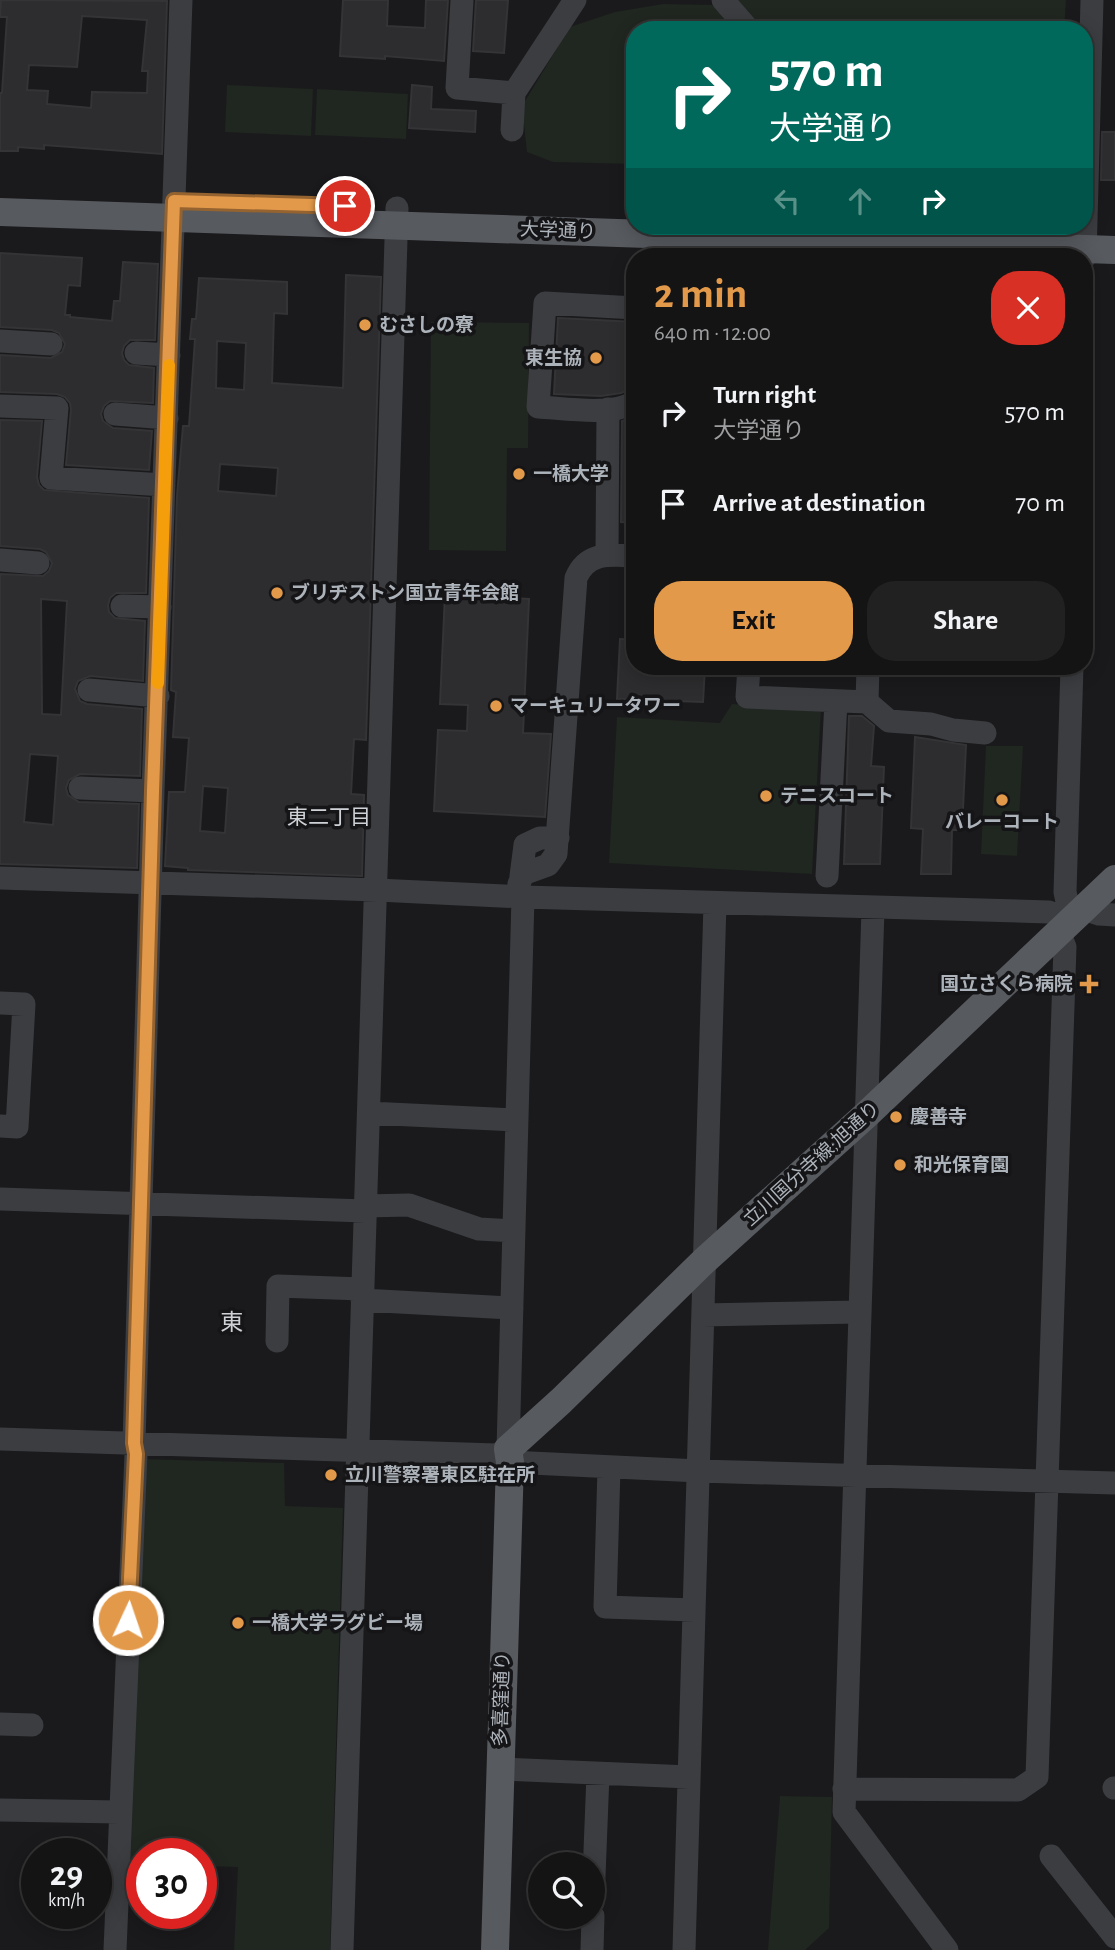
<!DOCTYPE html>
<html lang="en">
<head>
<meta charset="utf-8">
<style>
  :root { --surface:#141415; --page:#212122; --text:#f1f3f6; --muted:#9d9ea0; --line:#333334; --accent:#e3994a }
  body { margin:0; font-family:"Alegreya Sans","Noto Sans JP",sans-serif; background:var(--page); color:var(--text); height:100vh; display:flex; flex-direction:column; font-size:26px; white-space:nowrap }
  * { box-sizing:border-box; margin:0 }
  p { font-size:23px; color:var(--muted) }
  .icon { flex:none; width:38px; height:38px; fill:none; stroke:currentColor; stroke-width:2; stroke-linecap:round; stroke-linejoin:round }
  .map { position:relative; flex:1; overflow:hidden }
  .panel { position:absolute; left:626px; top:248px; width:467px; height:427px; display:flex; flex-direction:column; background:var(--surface); border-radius:28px; box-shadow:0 4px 18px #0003,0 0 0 2px var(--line) }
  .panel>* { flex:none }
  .guide { position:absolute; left:626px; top:21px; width:467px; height:214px; border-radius:28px; box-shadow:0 4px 18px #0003,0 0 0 2px var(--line); background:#00695c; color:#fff; overflow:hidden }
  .buttons { position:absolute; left:528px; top:1852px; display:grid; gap:14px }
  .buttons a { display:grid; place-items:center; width:77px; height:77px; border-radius:50%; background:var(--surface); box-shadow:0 4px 18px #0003,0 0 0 2px var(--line); font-size:35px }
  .speed { position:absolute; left:21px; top:1838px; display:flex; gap:14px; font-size:35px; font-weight:700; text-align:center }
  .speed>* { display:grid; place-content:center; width:91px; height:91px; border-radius:50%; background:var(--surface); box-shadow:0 4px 18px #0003,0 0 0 2px var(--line); line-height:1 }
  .speed small { font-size:18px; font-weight:400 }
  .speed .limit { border:10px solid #d22; background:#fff; color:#111 }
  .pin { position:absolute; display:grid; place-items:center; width:60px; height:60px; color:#fff; margin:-30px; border:4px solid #fff; border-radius:50%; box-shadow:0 2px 7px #0007 }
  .me { position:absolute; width:77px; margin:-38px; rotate:3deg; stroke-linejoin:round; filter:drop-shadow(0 0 5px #0008) }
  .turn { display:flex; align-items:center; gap:24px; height:147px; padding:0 28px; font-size:32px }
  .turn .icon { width:91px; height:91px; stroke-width:2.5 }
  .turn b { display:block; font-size:49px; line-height:60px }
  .lanes { display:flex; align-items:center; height:66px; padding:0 28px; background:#0003; justify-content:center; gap:35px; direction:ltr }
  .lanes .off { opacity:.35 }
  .round { display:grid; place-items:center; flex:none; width:74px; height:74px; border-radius:28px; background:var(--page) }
  .summary { display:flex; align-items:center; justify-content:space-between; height:119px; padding:0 28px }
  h1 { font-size:42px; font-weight:700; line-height:52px; color:var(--accent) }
  .primary-button { display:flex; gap:14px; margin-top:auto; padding:14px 28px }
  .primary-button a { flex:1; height:80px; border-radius:28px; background:var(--accent); color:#111; font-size:28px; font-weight:700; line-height:80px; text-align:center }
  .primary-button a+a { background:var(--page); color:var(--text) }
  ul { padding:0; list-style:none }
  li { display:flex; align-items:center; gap:21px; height:91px; padding:0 28px }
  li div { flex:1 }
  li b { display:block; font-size:26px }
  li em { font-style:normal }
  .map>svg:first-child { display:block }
  .green { fill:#202620 }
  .building { fill:#2d2d2f; stroke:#343437; stroke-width:2; fill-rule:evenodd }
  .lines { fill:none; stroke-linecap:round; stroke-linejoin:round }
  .minor { stroke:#3b3d40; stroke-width:23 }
  .major { stroke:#575a5f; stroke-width:28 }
  .route-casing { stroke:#946330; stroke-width:18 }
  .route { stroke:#e3994a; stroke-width:12 }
  .slow { stroke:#f59e0b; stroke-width:12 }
  .poi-dot { fill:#e3994a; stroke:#151517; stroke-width:2.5 }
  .labels { text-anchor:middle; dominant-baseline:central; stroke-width:7; stroke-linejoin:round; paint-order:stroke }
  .street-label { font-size:19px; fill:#adb3ba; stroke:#151517 }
  .poi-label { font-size:19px; font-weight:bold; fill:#adb3ba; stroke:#151517; text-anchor:start }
  .neighbourhood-label { font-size:21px; fill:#ced1d6; stroke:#151517 }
  .quarter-label { font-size:23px; fill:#ced1d6; stroke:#151517 }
</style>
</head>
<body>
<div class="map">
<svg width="1115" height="1950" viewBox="0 0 1115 1950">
  <rect width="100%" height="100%" fill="#1a1a1c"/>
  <!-- green -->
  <path class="green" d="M734 0H1066L1064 30H758Z
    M663 4 714 5 733 30H635V164L553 162 527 152 522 106 570 27 615 12Z
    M227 85 313 89 311 136 225 132Z
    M317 89 408 94 406 139 315 135Z
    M431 322 529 323 528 448H507L506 551 429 550Z
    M732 704 821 708 812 874 609 863 617 717 720 723Z
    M986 746H1023L1017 856 981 854Z
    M142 1459 284 1463 285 1506 343 1508 330 1950H234L238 1867 201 1866V1853H142V1864L126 1863Z
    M780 1796 832 1797 829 1928 805 1950H768Z"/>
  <!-- building -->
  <path class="building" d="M1 0 167 1 162 154 44 145V149L18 147V151H0V93H2L7 17H0ZM82 16 147 20 142 71H148L147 93 92 92 91 108 47 104 48 91 27 90 29 65 77 67Z
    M343 0H388L387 26 425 28 426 0H448L444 61 385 56V59L340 56Z
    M476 0H508L504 53 473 51Z
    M412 85 432 87 431 109 476 111 475 132 409 128Z
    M1102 132H1115V180H1101Z
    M0 253 82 258 80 286 68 285 65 315H70V317L112 321 114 301H120L123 262 158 264 155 340H130L124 346 122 353 124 360 129 365 154 368 153 403 110 401 104 406 101 414 103 421 113 428 152 431 149 470 66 465 71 409 70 403 65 397 57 394 0 392V355L51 358 62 352 65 344 59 333 52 330 0 327Z
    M346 275 381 277 366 740 354 739 351 794 364 795 362 876 188 870V868L165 866 169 792H185L189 738 173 737 176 692 171 690 177 496 183 426H189L195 339H190L192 319H196L199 278 287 282V314L274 313 272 383 343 388ZM217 341 246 343 244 390 216 388ZM220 464 278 468 276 496 218 491ZM203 786 228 788 225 833 200 831Z
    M558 318 635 322V387L621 393 601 396 554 394Z
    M635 417V523L621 522 622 421Z
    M0 420 42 421 37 477 39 485 44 490 149 498 146 593H116L110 598 108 605 109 612 115 618 145 621 143 681 90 676 78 681 75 689 80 701 87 704 142 709 140 776 80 774 69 780 66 788 68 795 79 802 139 804 137 868 0 864V574L43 576 49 571 52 563 46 552 40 549 0 546ZM41 599 67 601 61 715 42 714ZM30 754 58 756 53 825 24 822Z
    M445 594 529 599 523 733 551 734 545 817 434 811 438 730 467 731 468 705 440 704Z
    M620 639 635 640V667H705L703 702 617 699Z
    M849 716H862L874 726 871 766 884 767 880 864H844Z
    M915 737 966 745 962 830H952L951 874H921L923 829 911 828Z"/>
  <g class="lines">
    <!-- minor -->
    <path class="minor" d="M462 0 457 88 514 93
      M723 0 749 30
      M512 130 514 93 575 0
      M816 257 818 226
      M1085 257 1092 0
      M635 308 545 303 538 407C563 408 615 417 635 401
      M0 341 51 344
      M136 353 169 355
      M0 406 57 408 51 478 164 485
      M115 414 167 418
      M607 555 608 409
      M0 560 38 563
      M122 606 160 607
      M749 667 747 697 867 702 889 721 931 724 953 730 985 733
      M89 690 158 696
      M867 702 868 667
      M80 788 153 791
      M521 876 525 845 540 838H558
      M827 876 836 701
      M0 878 377 890 523 897 1049 912 1071 920
      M519 884 523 874 548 865 556 854 576 578C587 551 611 555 635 556
      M873 909 844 1812 947 1950
      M1084 909 1099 914 1115 915
      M1071 920 1065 892 1072 667
      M0 1003 24 1004 17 1127 0 1126
      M369 1113 517 1120
      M0 1199 365 1211
      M365 1206 409 1205 479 1229 514 1231
      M362 1300 512 1308
      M703 1315 859 1312
      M277 1341 278 1286 362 1289
      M0 1439 496 1455 508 1449 523 897
      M510 1462 699 1471 1115 1483
      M609 1468 605 1607 694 1610
      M0 1724 32 1725
      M500 1769 689 1777
      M1114 1788H1115
      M844 1789 1018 1790 1037 1777 1065 947 1059 932
      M0 1810 119 1812
      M1051 1856 1115 1937
      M593 1902 598 1774
      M115 1950 136 1454 134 1443 153 791 181 0
      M342 1950 397 208
      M592 1950 593 1916
      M684 1950 715 903"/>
    <!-- major -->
    <path class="major" d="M0 212 1115 250
      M495 1950 510 1462 508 1449 561 1401 704 1261 865 1116 1115 879"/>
  </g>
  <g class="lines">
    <!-- route casing -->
    <g class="route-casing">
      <path id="route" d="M128 1620 136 1454 134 1443 153 791 174 201 345 206"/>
    </g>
    <!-- route -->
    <use href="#route" class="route"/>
    <!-- slow -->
    <path class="slow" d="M158 683 169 365"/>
  </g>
  <!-- markers -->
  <g class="poi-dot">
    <circle cx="365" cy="325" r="7"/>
    <circle cx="596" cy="358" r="7"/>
    <circle cx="519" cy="474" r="7"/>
    <circle cx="277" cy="593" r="7"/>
    <circle cx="496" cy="706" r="7"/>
    <circle cx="766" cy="796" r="7"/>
    <circle cx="1002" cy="800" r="7"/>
    <path d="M1085.5 973.5h7v7h7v7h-7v7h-7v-7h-7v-7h7z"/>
    <circle cx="896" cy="1117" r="7"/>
    <circle cx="900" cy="1165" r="7"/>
    <circle cx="331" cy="1475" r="7"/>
    <circle cx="238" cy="1623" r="7"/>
  </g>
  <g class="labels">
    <!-- street labels -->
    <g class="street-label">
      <text transform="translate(558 231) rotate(2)">大学通り</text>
      <text transform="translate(812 1164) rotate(-42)">立川国分寺線;旭通り</text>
      <text transform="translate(502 1699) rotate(-88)">多喜窪通り</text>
    </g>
    <!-- poi labels -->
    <g class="poi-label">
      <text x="379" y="325">むさしの寮</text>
      <text x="582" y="358" text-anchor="end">東生協</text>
      <text x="533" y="474">一橋大学</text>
      <text x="291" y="593">ブリヂストン国立青年会館</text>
      <text x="510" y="706">マーキュリータワー</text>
      <text x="780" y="796">テニスコート</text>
      <text x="1002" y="822" text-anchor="middle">バレーコート</text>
      <text x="1073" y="984" text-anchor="end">国立さくら病院</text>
      <text x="910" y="1117">慶善寺</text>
      <text x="914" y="1165">和光保育園</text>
      <text x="345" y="1475">立川警察署東区駐在所</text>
      <text x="252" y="1623">一橋大学ラグビー場</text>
    </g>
    <!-- neighbourhood labels -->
    <g class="neighbourhood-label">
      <text x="329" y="817">東二丁目</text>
    </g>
    <!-- quarter labels -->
    <g class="quarter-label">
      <text x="232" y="1323">東</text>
    </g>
  </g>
</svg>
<div class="buttons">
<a><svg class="icon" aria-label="search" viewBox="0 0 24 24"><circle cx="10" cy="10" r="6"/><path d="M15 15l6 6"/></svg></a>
</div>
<div class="speed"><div>29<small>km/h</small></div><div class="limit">30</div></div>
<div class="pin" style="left:345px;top:206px;background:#d93025"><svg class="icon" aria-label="arrive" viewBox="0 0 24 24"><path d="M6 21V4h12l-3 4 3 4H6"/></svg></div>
<svg class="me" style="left:128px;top:1620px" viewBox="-20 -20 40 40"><circle r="17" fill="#e3994a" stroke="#fff" stroke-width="3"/><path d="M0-11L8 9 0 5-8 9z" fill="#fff"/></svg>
<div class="guide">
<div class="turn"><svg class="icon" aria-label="right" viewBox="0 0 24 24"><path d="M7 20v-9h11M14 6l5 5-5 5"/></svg><div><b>570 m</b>大学通り</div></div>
<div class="lanes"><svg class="icon off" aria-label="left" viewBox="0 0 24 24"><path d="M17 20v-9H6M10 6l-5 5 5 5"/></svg><svg class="icon off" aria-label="ahead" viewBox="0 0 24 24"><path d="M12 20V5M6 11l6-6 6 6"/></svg><svg class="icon" aria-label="right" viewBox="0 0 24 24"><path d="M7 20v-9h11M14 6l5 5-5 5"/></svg></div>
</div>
<section class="panel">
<div class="summary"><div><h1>2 min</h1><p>640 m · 12:00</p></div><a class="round" style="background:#d93025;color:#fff"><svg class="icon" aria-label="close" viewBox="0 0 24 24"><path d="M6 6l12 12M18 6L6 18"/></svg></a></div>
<ul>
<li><svg class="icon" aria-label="right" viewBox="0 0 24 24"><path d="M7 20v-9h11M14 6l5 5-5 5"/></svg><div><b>Turn right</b><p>大学通り</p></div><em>570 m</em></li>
<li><svg class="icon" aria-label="arrive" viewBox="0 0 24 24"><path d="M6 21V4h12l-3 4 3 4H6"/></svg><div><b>Arrive at destination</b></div><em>70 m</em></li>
</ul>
<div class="primary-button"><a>Exit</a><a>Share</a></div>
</section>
</div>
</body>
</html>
